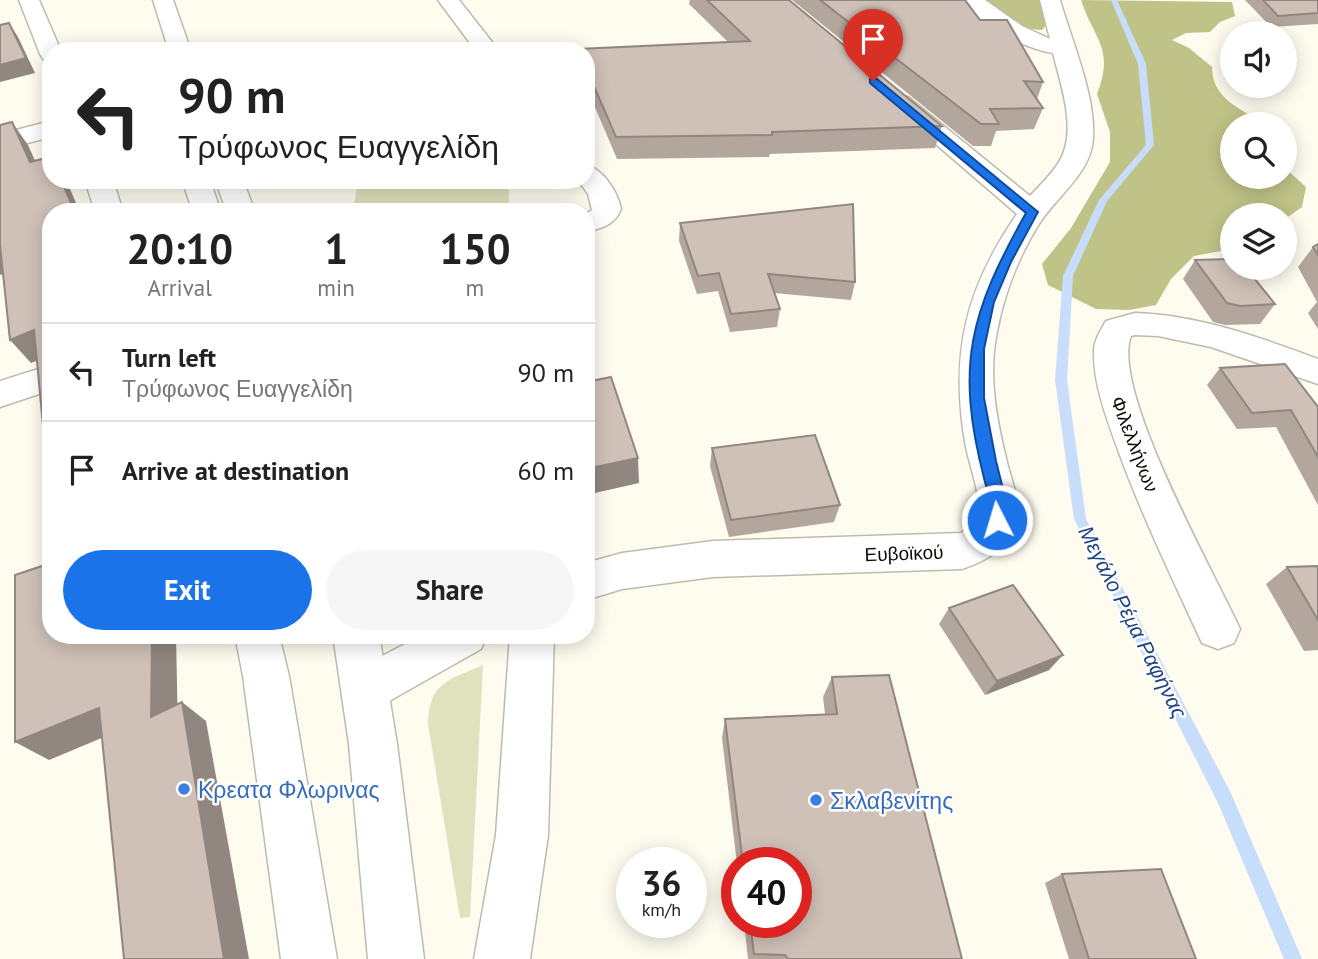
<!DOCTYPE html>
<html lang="en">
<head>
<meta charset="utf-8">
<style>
  :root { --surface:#fff; --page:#f6f6f6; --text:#222; --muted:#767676; --line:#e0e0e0; --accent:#1a73e8 }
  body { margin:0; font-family:"PT Sans",sans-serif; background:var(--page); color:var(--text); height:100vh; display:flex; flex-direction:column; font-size:26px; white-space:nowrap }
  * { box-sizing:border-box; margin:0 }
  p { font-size:23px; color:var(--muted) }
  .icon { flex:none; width:38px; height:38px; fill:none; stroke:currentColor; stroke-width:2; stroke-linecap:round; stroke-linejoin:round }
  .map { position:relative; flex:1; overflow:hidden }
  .drawer { position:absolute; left:42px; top:203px; width:553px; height:441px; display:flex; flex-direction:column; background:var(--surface); border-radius:28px; box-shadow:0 4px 18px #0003 }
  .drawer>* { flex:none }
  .hud { position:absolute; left:42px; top:42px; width:553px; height:147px; border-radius:28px; box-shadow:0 4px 18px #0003; background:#fff; color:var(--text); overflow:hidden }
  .tools { position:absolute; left:1220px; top:21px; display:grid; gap:14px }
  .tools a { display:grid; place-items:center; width:77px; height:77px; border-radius:50%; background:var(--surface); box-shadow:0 4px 18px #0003; font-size:35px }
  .speed { position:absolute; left:616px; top:847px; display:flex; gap:14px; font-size:35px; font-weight:700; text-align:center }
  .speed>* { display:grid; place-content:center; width:91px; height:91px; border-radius:50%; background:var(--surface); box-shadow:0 4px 18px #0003; line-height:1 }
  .speed small { font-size:18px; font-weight:400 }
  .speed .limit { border:10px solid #d22; background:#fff; color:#111 }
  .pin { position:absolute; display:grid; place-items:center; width:60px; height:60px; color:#fff; margin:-72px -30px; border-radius:50% 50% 50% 0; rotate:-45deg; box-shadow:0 0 7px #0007 }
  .pin .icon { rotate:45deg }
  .me { position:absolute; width:77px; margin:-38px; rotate:355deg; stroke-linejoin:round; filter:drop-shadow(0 0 5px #0008) }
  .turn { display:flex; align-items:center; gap:24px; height:147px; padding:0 21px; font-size:32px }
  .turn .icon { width:91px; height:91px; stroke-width:2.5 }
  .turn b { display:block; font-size:49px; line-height:60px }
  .eta { display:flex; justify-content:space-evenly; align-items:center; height:119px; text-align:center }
  .eta b { font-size:42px; font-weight:700; line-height:49px }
  .cta { display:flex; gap:14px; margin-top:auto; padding:14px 21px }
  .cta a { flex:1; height:80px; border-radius:42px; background:var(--accent); color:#fff; font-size:28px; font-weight:700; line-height:80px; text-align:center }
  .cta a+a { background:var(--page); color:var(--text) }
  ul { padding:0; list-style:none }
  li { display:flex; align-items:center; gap:21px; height:98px; padding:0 21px; border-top:2px solid var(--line) }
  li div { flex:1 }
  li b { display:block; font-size:26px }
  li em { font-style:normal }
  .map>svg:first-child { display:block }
  .green { fill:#e0e2bd }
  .forest { fill:#c0c387 }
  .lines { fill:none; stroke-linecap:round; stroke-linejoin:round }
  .stream { fill:#c8dcfb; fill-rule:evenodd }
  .minor-casing { stroke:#bfbbac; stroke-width:3 }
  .major-casing { stroke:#bfbbac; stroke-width:3 }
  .minor { fill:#fff; fill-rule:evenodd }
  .major { fill:#fff; fill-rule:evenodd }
  .wall { fill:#b2a69d }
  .shaded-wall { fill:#918780 }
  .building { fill:#cfc1b7; stroke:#918780; stroke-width:2 }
  .route { fill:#1a73e8; stroke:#114b97; stroke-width:2 }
  .shop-dot { fill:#3f7fe0; stroke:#fff; stroke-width:2.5 }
  .labels { text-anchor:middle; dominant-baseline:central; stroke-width:5; stroke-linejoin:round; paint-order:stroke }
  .street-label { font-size:19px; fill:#0d0c07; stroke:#fff }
  .water-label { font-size:21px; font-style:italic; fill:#1f4581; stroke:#fff }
  .near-shop-label { font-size:23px; fill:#366cbe; stroke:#fff; text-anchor:start }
</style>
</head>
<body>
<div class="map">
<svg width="1318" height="959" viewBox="0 0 1318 959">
  <rect width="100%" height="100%" fill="#fefbef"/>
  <!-- green -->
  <path class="green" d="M359 180H509V212H352Z
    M483 665 470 917 460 918 428 724C429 682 449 680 483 665Z"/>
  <!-- forest -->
  <path class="forest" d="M986 0H1040L1046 25 1042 30C1019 30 1003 14 986 0Z
    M1081 0 1232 2 1235 16 1220 22 1210 32 1186 33 1172 40 1189 48 1212 67C1212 97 1237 107 1260 121L1261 124H1232V177H1284L1285 168 1306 187 1302 207 1285 219 1284 215H1232V249L1194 256 1171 279 1156 305 1129 310 1096 309 1048 285 1042 264 1071 228 1110 162V132L1097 94C1115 48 1094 40 1081 0Z"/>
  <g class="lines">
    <!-- stream -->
    <path class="stream" d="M1111 0H1117L1146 64 1154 145 1107 201 1073 276 1067 380 1086 519 1230 791 1302 959H1284L1218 803 1074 519 1055 380 1063 276 1099 200 1146 145 1138 64Z"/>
    <!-- minor casing -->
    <g class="minor-casing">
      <path id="minor" d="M19 0H39L61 51H51V61L43 59 40 54Z
        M438 0H459L499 51H476Z
        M962 0H985L1022 26 1050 39 1040 0H1060C1072 42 1096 96 1093 139 1091 173 1056 197 1039 224 1019 256 1004 294 997 332 988 374 996 417 1006 458 1010 476 1017 492 1018 510 1016 544 992 559 962 569L713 577 622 589 586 600V563L622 553 713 541 961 533 977 520C983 495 969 467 965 442 950 353 966 288 1017 214L887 102 890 97 899 95 908 97 1030 196C1040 185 1051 175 1059 162 1078 131 1061 86 1053 53 1023 48 980 25 962 0Z
        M51 121V137L0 150V134Z
        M586 165C603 169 618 192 621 209 615 225 602 228 586 232V214L592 210 588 194 578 180H586Z
        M85 180H113L123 212H95Z
        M1135 313C1198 315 1259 337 1318 359V384L1211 347 1158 336 1135 335 1131 336C1110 389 1215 574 1240 629L1234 643 1218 649 1202 643C1173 580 1142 516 1118 450 1107 419 1093 384 1094 350 1094 341 1101 329 1106 321Z
        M51 365V390L0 407V381Z
        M235 635H279L289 676 337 959H281L243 676Z
        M422 635H487L481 649 382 705 366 711 350 705 343 689 350 673Z
        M510 635H554L548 835 530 959H474L496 835Z"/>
    </g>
    <!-- major casing -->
    <g class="major-casing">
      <path id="major" d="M153 0H173L191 51H169Z
        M182 180H210L221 212H193Z
        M215 180H243L255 212H227Z
        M333 635H378L380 640 397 744 424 959H368L349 744Z"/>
    </g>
    <!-- minor -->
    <use href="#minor" class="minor"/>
    <!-- major -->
    <use href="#major" class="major"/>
  </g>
  <!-- wall -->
  <path class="wall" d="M690 0H789L942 126 935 148 770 154 769 157 617 159 586 86V51H578V49L728 42 689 4Z
    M792 0H965L980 20 1043 82 1037 99 1043 108 1034 129 996 131 991 146H973Z
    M1245 0H1318V24L1271 27Z
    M680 223 855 282 851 300 774 293 780 309 777 327 730 332 718 291 697 294 679 241Z
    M1318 244V329L1308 313 1317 302 1298 267 1313 247Z
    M1195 260 1275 304 1260 324 1225 325 1213 322 1183 279Z
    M1220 368 1318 407V505L1276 427 1237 429 1207 385Z
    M712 448 840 505 834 522 729 537 710 466Z
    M1318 566V650L1304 651 1266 584 1287 567Z
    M949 608 1049 670 985 695 939 624Z
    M832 677 962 959H748L744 922H796V863H737V864L722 738 725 719 825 714 823 697Z
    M1062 874 1196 959H1069L1045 883Z"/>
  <!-- shaded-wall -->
  <path class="shaded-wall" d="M9 23 18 37 35 73 0 82V65Z
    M12 122 28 145 46 185 30 162Z
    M61 180H66L80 212H75Z
    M0 245 20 268 0 275Z
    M34 330 51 355 31 363 10 340Z
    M638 458 639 483 586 495V469Z
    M152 635H176L178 735 151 717Z
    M1063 655 1049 670 985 695 997 681Z
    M182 702 206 721 249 959H224Z
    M99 708 128 727 49 760 15 742Z"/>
  <!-- building -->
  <path class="building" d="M707 0H789L942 126 772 132V135L616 137 586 68V51H578V49L750 41Z
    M820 0H965L980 20H1007L1043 82 1024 81 1043 108 990 109 999 124H981Z
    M1263 0H1318V13L1278 16Z
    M9 23 26 58 0 65V25Z
    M12 122 30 162 50 157 51 180H61L75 212H51V455L46 457 34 330 10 340 0 245V125Z
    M853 204 855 282 768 274 780 309 731 314 719 273 698 276 680 223Z
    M1318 244V255L1313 247Z
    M1232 259V268H1246L1275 304 1240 306 1227 303 1195 260Z
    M1285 364 1318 407V457L1291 410 1252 413 1220 368Z
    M611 377 638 458 586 469V382Z
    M815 435 840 505 731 520 712 448Z
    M51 563V635H152L151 717 182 702 224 959H124L99 708 15 742V575Z
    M1318 566V620L1287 567Z
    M1013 585 1063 655 997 681 949 608Z
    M889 675 962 959H788L785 955 754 954 750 922H796V863H743L725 719 837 714 832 677Z
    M1161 869 1196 959H1089L1062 874Z"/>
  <!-- route -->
  <path class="route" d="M870 79H877L1038 212 1011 262 994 302 984 349V398L996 461 1007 505 1003 525H991C987 517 992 512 991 504 990 496 986 487 984 478 955 365 970 313 1026 213L870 83Z"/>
  <!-- markers -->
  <g class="shop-dot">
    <circle cx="184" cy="789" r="7"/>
    <circle cx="816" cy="800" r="7"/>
  </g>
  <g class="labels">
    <!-- street labels -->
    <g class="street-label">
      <text transform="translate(1135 444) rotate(69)">Φιλελλήνων</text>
      <text transform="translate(904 553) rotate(-2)">Ευβοϊκού</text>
    </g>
    <!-- water labels -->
    <g class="water-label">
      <text transform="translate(1133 622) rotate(63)">Μεγάλο Ρέμα Ραφήνας</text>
    </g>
    <!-- near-shop labels -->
    <g class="near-shop-label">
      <text x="198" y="789">Κρεατα Φλωρινας</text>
      <text x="830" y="800">Σκλαβενίτης</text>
    </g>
  </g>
</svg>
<div class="tools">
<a><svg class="icon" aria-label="sound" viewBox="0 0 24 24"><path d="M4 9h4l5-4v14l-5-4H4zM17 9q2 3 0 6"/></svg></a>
<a><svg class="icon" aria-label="search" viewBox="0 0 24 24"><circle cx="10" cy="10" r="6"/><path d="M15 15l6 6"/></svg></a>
<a><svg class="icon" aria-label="layers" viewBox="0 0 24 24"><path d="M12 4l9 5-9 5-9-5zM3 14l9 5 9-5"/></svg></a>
</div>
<div class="speed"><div>36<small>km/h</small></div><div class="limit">40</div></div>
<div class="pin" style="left:873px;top:81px;background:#d93025"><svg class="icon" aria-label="arrive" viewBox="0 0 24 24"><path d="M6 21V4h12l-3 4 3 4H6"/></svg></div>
<svg class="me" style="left:997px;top:520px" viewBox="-20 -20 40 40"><circle r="17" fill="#1a73e8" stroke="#fff" stroke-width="3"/><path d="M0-11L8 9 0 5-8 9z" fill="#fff"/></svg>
<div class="hud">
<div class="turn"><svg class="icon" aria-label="left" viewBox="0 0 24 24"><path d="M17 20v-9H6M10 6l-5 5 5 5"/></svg><div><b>90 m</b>Τρύφωνος Ευαγγελίδη</div></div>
</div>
<section class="drawer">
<div class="eta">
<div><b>20:10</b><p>Arrival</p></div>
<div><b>1</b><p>min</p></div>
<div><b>150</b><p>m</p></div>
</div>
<ul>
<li><svg class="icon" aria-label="left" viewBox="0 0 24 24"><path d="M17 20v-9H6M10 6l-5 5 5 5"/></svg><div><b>Turn left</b><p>Τρύφωνος Ευαγγελίδη</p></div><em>90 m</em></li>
<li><svg class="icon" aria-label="arrive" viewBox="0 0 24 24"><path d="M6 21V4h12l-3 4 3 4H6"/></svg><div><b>Arrive at destination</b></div><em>60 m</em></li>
</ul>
<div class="cta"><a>Exit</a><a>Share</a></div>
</section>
</div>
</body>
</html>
